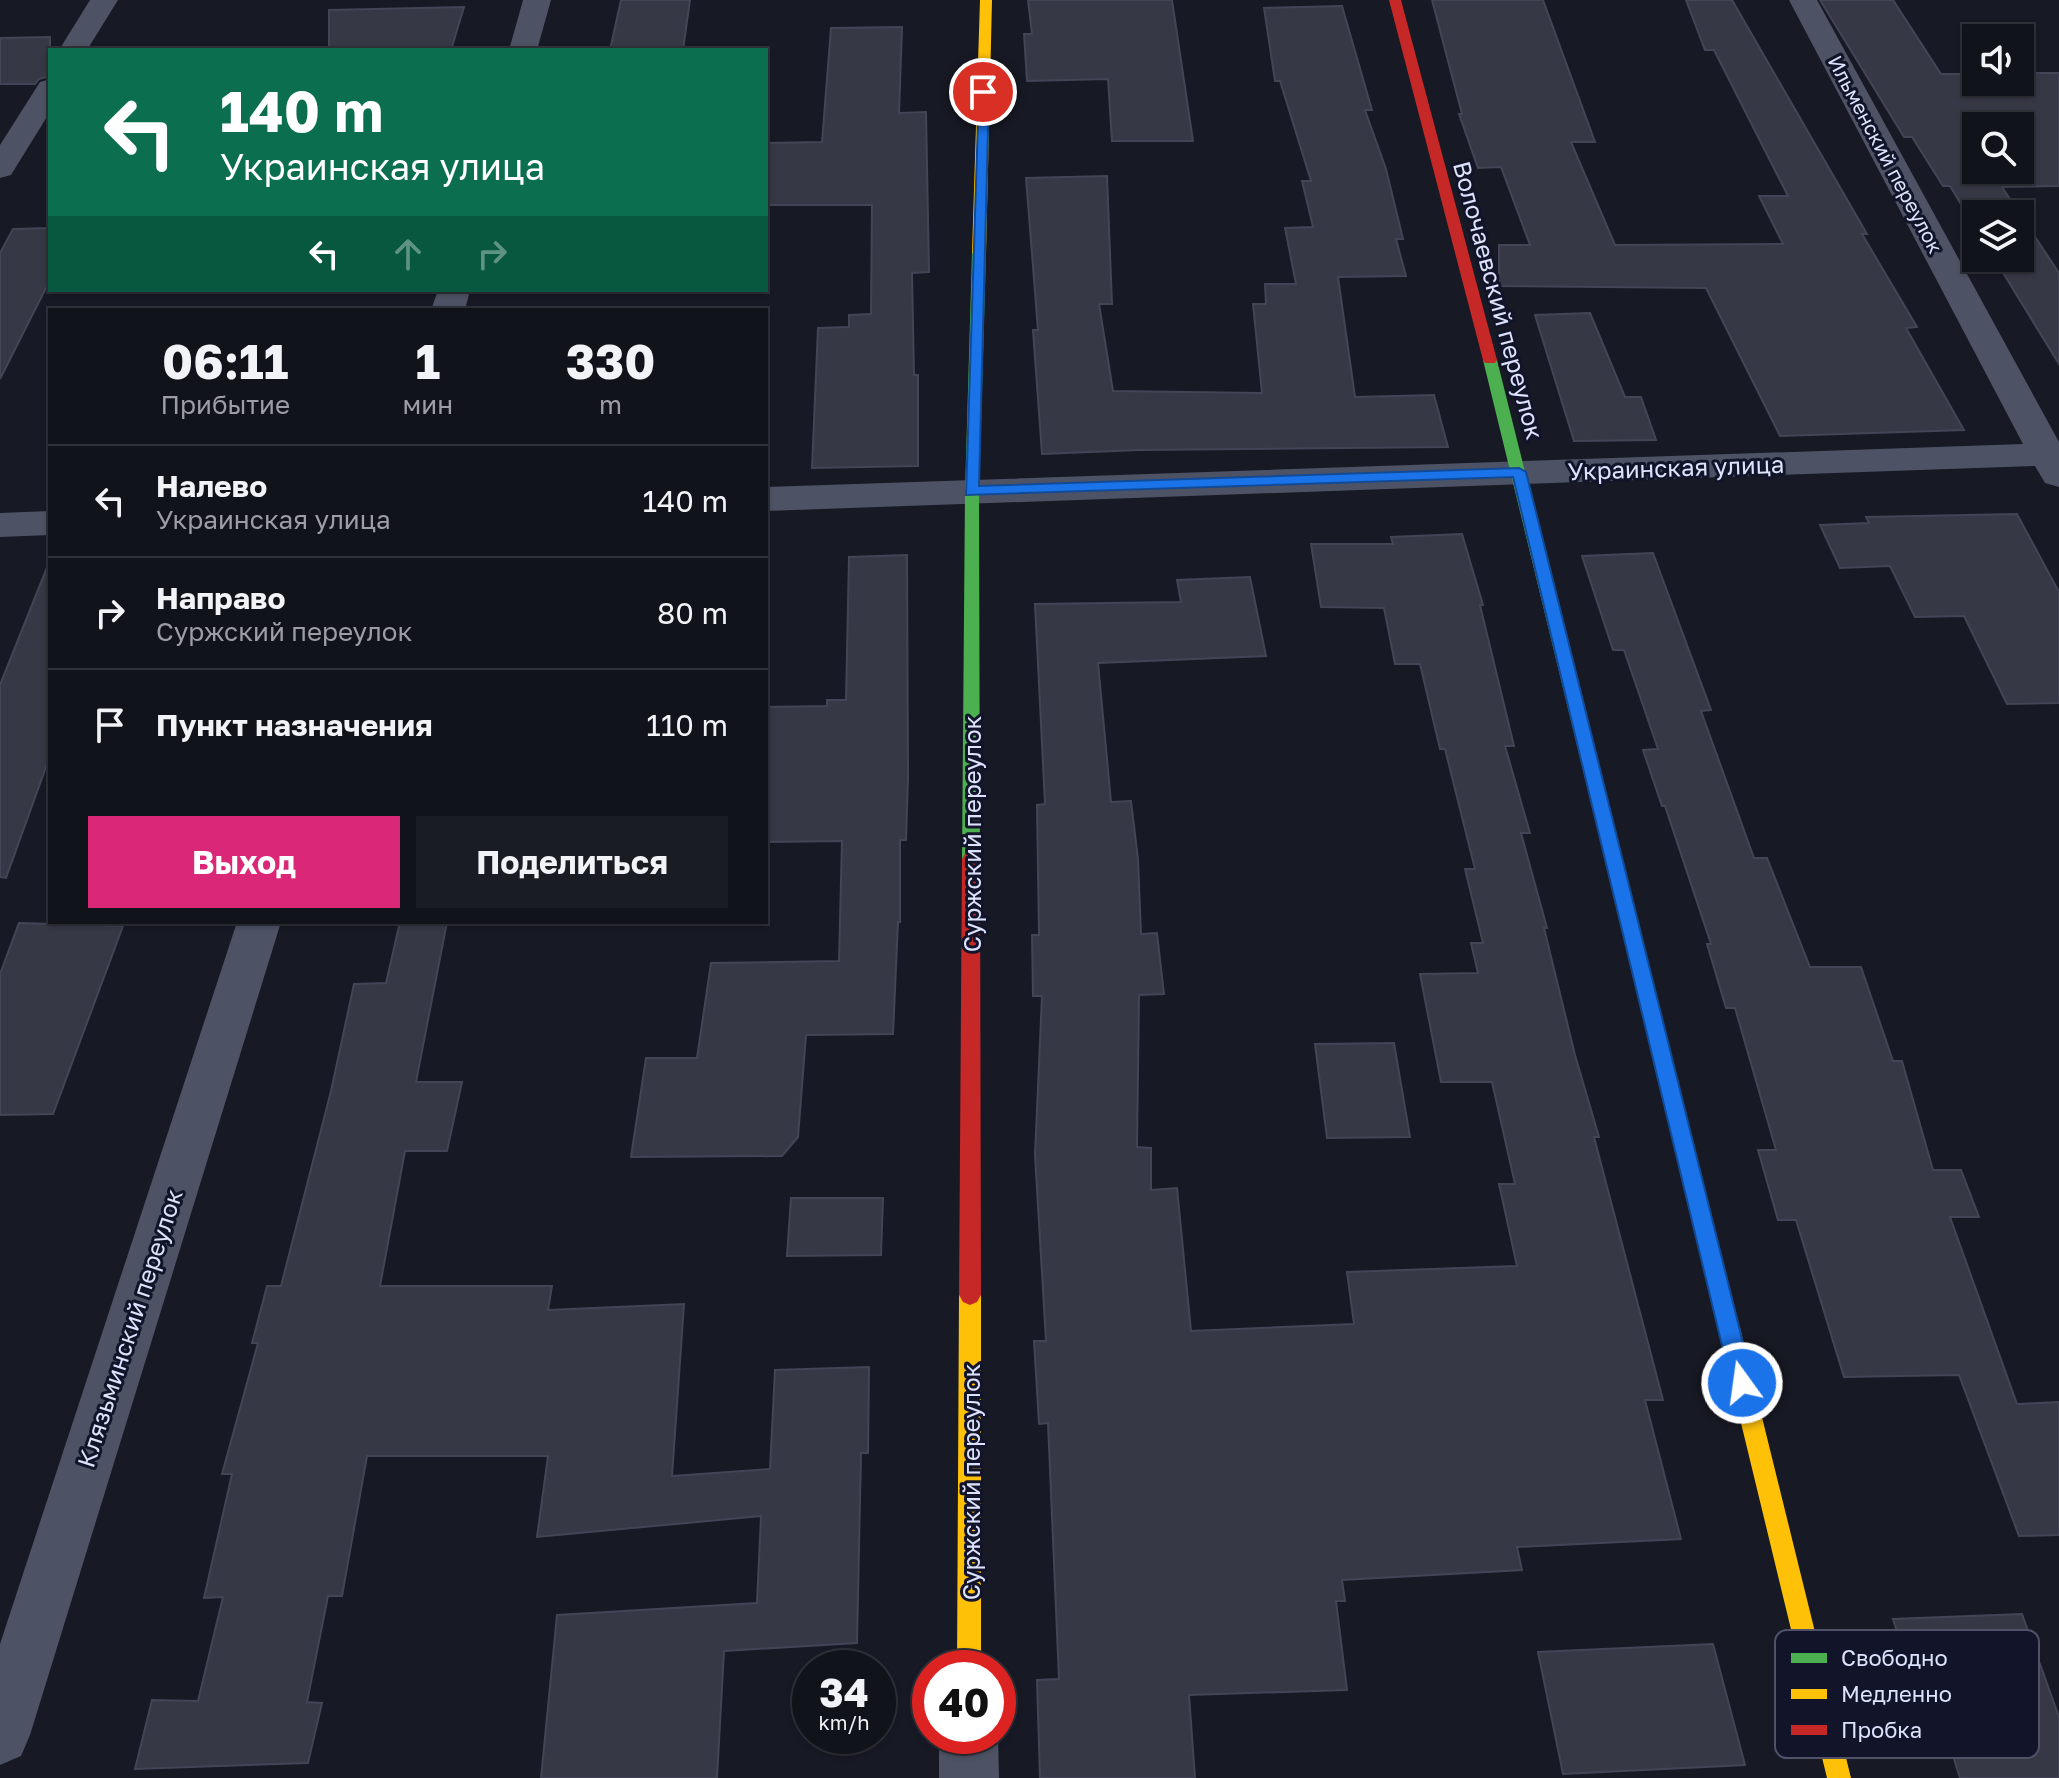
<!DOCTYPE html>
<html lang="ru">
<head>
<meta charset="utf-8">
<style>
  :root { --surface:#11131b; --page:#1a1c24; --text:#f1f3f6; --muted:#9c9ea3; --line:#30323a; --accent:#db2777 }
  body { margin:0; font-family:"Golos Text",sans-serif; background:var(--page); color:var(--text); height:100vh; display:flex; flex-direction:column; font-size:30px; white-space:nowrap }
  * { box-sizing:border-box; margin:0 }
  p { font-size:26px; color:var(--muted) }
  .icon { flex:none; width:44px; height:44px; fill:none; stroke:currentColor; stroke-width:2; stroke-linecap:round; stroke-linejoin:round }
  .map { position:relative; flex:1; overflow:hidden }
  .drawer { position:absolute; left:48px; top:308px; width:720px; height:616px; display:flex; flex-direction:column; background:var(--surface); border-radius:0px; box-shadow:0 2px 6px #0004,0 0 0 2px var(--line) }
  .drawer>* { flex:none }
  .top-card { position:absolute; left:48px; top:48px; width:720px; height:244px; border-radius:0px; box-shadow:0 2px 6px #0004,0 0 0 2px var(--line); background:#0b6e4f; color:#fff; overflow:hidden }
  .controls { position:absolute; left:1962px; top:24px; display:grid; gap:16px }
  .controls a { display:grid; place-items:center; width:72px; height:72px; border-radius:0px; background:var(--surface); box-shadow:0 2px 6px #0004,0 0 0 2px var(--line); font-size:40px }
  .speed { position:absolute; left:792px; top:1650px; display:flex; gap:16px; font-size:40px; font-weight:700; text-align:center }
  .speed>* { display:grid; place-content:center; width:104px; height:104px; border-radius:50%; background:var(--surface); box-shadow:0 2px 6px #0004,0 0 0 2px var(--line); line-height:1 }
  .speed small { font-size:20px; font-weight:400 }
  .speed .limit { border:12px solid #d22; background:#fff; color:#111 }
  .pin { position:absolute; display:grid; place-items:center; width:68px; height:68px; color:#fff; margin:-34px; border:4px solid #fff; border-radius:50%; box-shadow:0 2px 8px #0007 }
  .me { position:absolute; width:88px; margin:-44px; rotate:346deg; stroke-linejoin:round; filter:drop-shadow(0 0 6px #0008) }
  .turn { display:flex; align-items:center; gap:28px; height:168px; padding:0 40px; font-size:36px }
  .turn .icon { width:104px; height:104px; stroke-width:2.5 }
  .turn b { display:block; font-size:56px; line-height:68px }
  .lanes { display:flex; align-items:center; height:76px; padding:0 40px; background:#0003; justify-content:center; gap:40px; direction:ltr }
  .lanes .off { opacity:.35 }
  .eta { display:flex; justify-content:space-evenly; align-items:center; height:136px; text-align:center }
  .eta b { font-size:48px; font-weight:700; line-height:56px }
  .button { display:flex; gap:16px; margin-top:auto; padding:16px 40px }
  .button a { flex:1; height:92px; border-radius:0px; background:var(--accent); color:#fff; font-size:32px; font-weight:700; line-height:92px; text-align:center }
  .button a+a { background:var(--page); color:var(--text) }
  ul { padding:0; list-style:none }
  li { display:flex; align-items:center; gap:24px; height:112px; padding:0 40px; border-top:2px solid var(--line) }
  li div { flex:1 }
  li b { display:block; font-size:30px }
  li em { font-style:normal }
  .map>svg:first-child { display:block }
  .building { fill:#363845; stroke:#434556; stroke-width:2; fill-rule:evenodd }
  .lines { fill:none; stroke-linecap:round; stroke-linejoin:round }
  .street { fill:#4d5264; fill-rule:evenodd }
  .fast { fill:#4caf50; fill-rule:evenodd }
  .slow { fill:#ffc107; fill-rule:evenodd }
  .jam { fill:#c62828; fill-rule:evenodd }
  .route { fill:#1a73e8; stroke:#114b97; stroke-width:2 }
  .labels { text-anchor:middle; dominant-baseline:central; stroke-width:6; stroke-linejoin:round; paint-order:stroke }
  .far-street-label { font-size:20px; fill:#dde2fd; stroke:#121529 }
  .street-label { font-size:24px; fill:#dde2fd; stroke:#121529 }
  .key { fill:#121529; stroke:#4f5269; stroke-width:2 }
  .key-label { font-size:22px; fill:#dde2fd }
</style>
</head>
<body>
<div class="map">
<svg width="2059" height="1778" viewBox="0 0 2059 1778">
  <rect width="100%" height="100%" fill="#171924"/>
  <!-- building -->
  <path class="building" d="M621 0H690L683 50H610Z
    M1028 0H1172L1193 141H1112L1108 79 1027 81 1024 34H1032Z
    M1432 0H1543L1595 142H1571L1615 245 1783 244 1759 196H1788L1714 50H1705L1686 0H1732L1867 234H1862L1917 327 1906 328 1964 430 1780 436 1706 288 1499 286V245H1530L1501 167 1478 168 1459 114H1462Z
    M1820 0H1893L1941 74H1976V82H2020V73H2059V186L2002 187 2059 273V364L1994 258H2020V214H1976V229L1950 186H1943L1912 137H1904ZM1976 126H2020V170H1976Z
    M1342 6 1372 110H1365L1386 169 1403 239H1396L1406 276 1338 277 1355 397 1434 395 1448 447 1140 450 1042 454 1033 330H1038L1026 178 1107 176 1112 304H1099L1113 391 1262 393 1253 304H1266L1265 284H1296L1285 228 1313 227 1302 181H1311L1280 81H1275L1264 8Z
    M464 7 451 50H329V10Z
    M902 27 899 113 926 112 929 272 912 273 914 375H918V466L812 468 818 328 849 327V315L871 314 872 205H766V143L822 142 831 28Z
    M50 37V76L39 79 35 84H0V38Z
    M50 228V280L0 379V253L13 229Z
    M1590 313 1625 397H1641L1656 440 1574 441 1535 315Z
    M2017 514 2059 592V703L2007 704 1964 616 1915 617 1890 566 1840 568 1820 525 1869 523 1866 517Z
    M1462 534 1483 605H1480L1514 746H1505L1530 833H1521L1547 928H1544L1575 1055 1599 1137H1594L1663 1400H1645L1681 1539 1517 1547 1522 1570 1342 1580 1345 1601H1336L1347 1690 1189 1695 1195 1778H1040L1037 1680 1059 1679 1048 1423 1039 1424 1034 1341H1046L1035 1155 1042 996H1033L1032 935H1039L1037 805 1045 804 1035 604 1181 602 1177 580 1250 577 1266 656 1098 663 1111 802 1131 801 1138 859 1141 934 1157 933 1164 994 1139 995 1137 1147 1151 1148V1190L1177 1188 1191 1331 1354 1324 1347 1272 1517 1266 1499 1184H1515L1492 1082H1441L1420 974 1478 973 1471 943H1483L1465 869H1475L1445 749H1440L1420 664H1395L1384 608 1321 607 1311 544H1393L1391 537Z
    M1653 553 1711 710 1701 711 1754 858H1767L1810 967H1861L1893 1061H1902L1933 1170H1961L1979 1217H1950L2017 1404 2059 1402V1535L2019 1536 1959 1375 1844 1377 1796 1220H1778L1758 1150H1776L1735 1008H1726L1707 944H1711L1665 806H1662L1643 750 1658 749 1624 650H1613L1582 556Z
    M907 555 908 778 906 840H900V922H898L893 1034 806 1035 798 1137 782 1156 631 1157 646 1058H697L711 963 839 961 842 841 766 842V707L827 706V700H846L849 557Z
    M48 565 50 566V756L6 878 0 877V685Z
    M400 922H447L416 1082H462L447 1151H405L380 1286H552L548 1310 684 1304 672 1476 770 1469 775 1370 869 1367 868 1453H861L857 1643 724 1651 717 1778H541L557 1615 757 1603 761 1516 537 1537 548 1456H367L342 1596H328L307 1702 322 1703 308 1763 135 1769 152 1700 198 1701 223 1597 204 1598 232 1474H222L258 1343H252L267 1286H281L331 1091 354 984 386 983Z
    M19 923 123 926 53 1114 0 1115V974Z
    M1394 1043 1410 1137 1327 1138 1315 1044Z
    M791 1198H883L881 1255 787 1256Z
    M2022 1614 2059 1717V1778H1960L1949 1743 1932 1744 1893 1619Z
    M1713 1644 1745 1765 1563 1774 1538 1652Z"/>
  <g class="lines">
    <!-- street -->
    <path class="street" d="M90 0H118L87 50H59Z
      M523 0H551L537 50H509Z
      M1789 0H1817L2059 442V487L2045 483 2035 466 766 511V487L2023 444Z
      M50 79V112L11 175 0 178V145L40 82Z
      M438 290H470L465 310H431Z
      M50 511V535L0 537V513Z
      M237 922H281L30 1735 21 1756 0 1765V1644Z
      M998 1734 999 1778H939V1736Z"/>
    <!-- fast -->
    <path class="fast" d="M979 249 986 253 979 492 980 859 977 864H965L962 859 965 492 972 253Z
      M1490 356 1497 360 1657 999 1655 1004 1648 1007 1641 1004 1639 999 1483 360Z"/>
    <!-- slow -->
    <path class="slow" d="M980 0H992L986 253 979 257 972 253Z
      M970 1285 977 1288 981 1295V1668H957L959 1295 963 1288Z
      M1729 1318 1737 1321 1740 1328 1851 1778H1827L1718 1328 1721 1321Z"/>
    <!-- jam -->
    <path class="jam" d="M1389 0H1401L1497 360 1495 363H1485L1483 360Z
      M971 852 977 854 980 859 981 1295 977 1302 970 1305 963 1302 959 1295 962 859 965 854Z
      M1648 991 1655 994 1657 999 1740 1328 1737 1335 1729 1338 1721 1335 1718 1328 1639 999 1641 994Z"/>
  </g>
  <!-- route -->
  <path class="route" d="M979 90 989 92 979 486 1519 468 1526 472 1753 1383 1750 1391 1742 1394 1735 1391 1731 1383 1513 477 966 495Z"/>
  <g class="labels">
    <!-- far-street labels -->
    <g class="far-street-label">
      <text transform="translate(1886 154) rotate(62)">Ильменский переулок</text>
    </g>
    <!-- street labels -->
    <g class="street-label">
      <text transform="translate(1499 300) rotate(75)">Волочаевский переулок</text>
      <text transform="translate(1676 467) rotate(-2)">Украинская улица</text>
      <text transform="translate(971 834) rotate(-90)">Суржский переулок</text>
      <text transform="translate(129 1328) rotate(-72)">Клязьминский переулок</text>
      <text transform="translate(970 1482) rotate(-90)">Суржский переулок</text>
    </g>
  </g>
  <!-- legend -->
  <rect x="1775" y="1630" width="264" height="128" rx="12" class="key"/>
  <rect x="1791" y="1653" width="36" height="10" fill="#4caf50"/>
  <rect x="1791" y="1689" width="36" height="10" fill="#ffc107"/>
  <rect x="1791" y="1725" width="36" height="10" fill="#c62828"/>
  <g class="key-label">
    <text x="1841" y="1666">Свободно</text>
    <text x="1841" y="1702">Медленно</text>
    <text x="1841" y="1738">Пробка</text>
  </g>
</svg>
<div class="controls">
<a><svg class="icon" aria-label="sound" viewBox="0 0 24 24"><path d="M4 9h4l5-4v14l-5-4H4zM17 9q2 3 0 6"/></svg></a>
<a><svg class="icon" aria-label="search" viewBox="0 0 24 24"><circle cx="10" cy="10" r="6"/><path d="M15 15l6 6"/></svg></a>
<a><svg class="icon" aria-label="layers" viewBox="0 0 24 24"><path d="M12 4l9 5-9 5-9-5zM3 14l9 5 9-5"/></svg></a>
</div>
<div class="speed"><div>34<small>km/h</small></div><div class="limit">40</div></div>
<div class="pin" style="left:983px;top:92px;background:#d93025"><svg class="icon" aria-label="arrive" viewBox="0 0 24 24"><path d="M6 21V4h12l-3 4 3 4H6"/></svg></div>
<svg class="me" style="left:1742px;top:1383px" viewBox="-20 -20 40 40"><circle r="17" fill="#1a73e8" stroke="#fff" stroke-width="3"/><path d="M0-11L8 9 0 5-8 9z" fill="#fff"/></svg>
<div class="top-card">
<div class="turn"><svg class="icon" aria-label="left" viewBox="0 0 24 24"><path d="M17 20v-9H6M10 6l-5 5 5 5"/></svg><div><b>140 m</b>Украинская улица</div></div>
<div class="lanes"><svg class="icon" aria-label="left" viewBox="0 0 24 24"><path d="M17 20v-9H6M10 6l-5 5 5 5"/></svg><svg class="icon off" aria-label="ahead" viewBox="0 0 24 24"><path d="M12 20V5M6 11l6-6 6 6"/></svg><svg class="icon off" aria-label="right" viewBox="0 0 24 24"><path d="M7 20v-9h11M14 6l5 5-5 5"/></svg></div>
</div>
<section class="drawer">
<div class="eta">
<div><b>06:11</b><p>Прибытие</p></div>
<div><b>1</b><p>мин</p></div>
<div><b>330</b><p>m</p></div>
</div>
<ul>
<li><svg class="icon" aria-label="left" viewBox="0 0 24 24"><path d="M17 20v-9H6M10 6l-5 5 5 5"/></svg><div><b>Налево</b><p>Украинская улица</p></div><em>140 m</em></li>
<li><svg class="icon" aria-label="right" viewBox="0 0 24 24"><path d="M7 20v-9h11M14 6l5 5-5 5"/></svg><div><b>Направо</b><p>Суржский переулок</p></div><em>80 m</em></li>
<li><svg class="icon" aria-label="arrive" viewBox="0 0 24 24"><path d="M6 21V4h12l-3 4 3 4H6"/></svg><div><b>Пункт назначения</b></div><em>110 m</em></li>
</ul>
<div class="button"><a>Выход</a><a>Поделиться</a></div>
</section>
</div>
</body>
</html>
